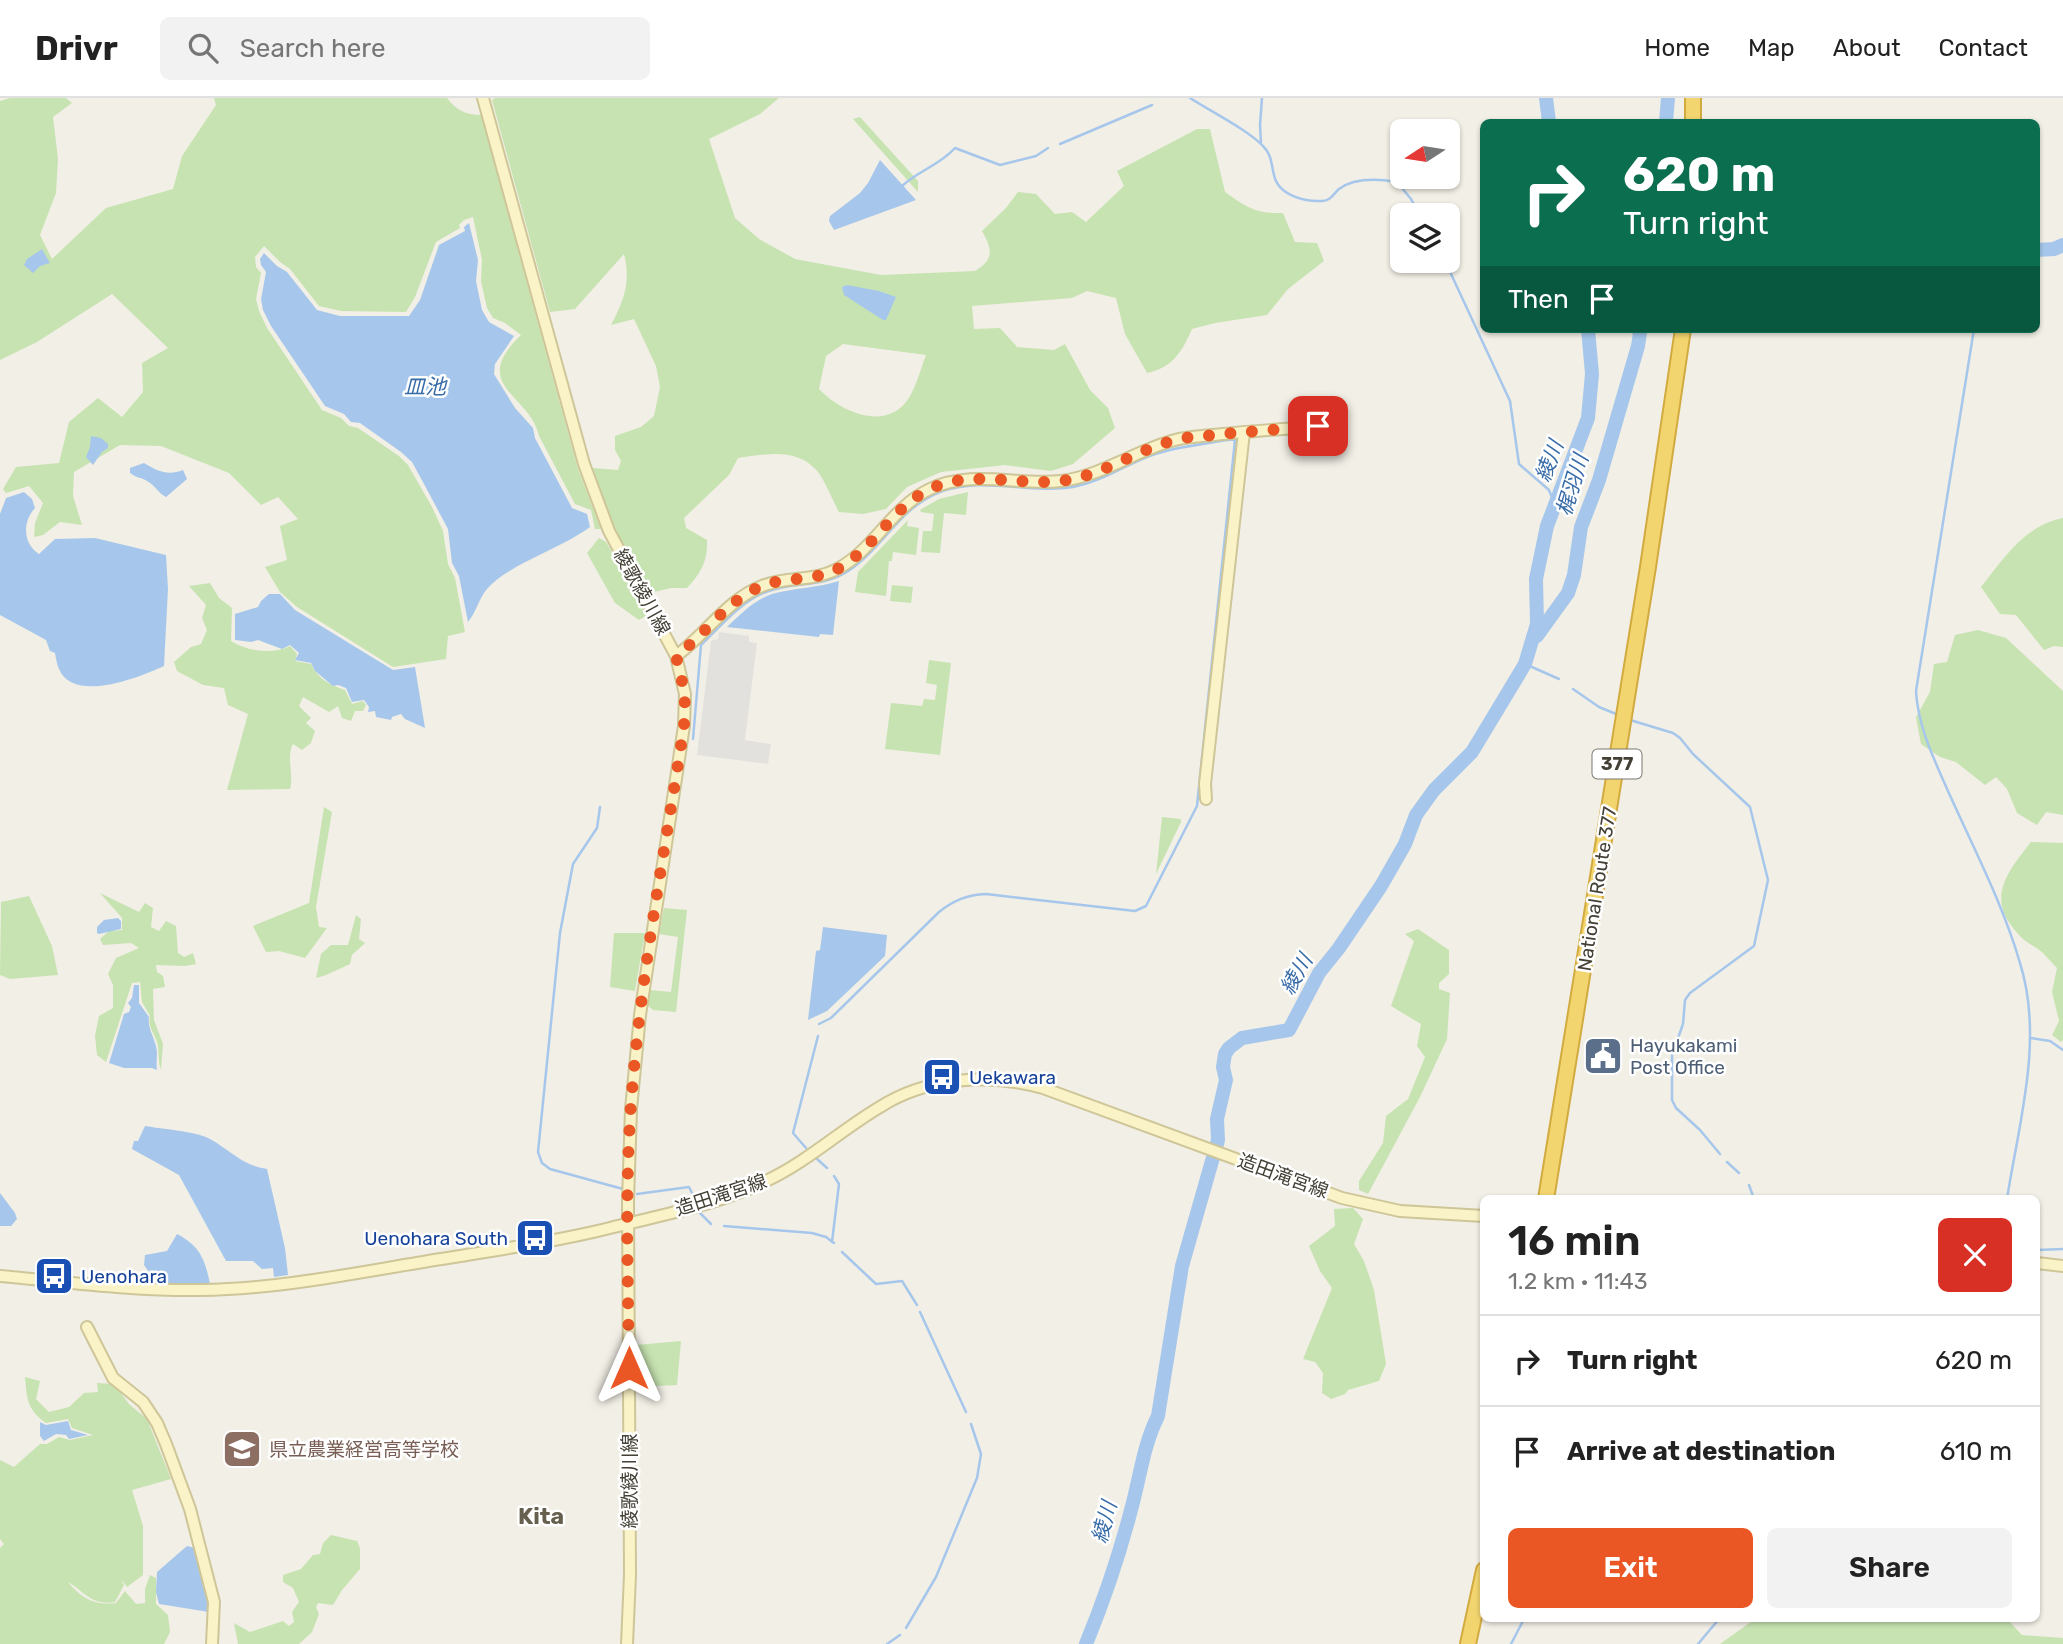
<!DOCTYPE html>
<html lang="en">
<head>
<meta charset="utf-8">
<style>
  :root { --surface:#fff; --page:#f2f2f2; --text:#222; --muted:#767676; --line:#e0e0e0; --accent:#ea5724 }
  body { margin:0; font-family:Rubik,"Noto Sans JP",sans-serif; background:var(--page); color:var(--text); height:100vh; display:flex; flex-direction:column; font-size:26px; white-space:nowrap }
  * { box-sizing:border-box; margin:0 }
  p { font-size:23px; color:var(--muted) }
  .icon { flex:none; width:38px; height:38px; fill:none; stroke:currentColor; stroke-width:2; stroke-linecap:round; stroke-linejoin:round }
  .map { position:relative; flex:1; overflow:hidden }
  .side { position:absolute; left:1480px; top:1097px; width:560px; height:427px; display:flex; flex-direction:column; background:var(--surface); border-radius:10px; box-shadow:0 2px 5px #0004 }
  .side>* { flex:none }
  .banner { position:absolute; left:1480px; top:21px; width:560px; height:214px; border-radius:10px; box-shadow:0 2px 5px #0004; background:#0b6e4f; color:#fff; overflow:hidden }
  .needle { width:46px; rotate:258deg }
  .controls { position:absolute; left:1390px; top:21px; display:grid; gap:14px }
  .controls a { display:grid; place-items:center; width:70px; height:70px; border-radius:10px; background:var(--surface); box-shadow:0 2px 5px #0004; font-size:35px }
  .pin { position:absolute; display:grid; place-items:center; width:60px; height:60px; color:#fff; margin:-30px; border-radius:14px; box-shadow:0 4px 10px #0006 }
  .me { position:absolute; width:77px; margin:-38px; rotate:0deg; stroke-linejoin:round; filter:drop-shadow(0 0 5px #0008) }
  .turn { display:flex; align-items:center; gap:24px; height:147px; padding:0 28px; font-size:32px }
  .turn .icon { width:91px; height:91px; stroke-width:2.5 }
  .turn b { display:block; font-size:49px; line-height:60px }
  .then { display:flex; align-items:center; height:66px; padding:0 28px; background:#0003; gap:14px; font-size:26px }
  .round { display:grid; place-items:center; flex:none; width:74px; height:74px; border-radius:10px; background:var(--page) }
  .summary { display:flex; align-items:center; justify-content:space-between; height:119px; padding:0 28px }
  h1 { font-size:42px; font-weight:600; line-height:52px }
  .action { display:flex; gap:14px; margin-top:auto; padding:14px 28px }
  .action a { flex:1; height:80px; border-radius:10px; background:var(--accent); color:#fff; font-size:28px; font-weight:600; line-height:80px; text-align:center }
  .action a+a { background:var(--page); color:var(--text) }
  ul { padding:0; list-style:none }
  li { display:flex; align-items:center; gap:21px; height:91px; padding:0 28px; border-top:2px solid var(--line) }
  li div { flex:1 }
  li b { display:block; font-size:26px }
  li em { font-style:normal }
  header { display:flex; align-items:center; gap:42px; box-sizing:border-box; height:98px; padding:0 35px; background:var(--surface); border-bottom:2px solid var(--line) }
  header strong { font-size:33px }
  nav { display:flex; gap:38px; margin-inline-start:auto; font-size:24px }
  .search { width:490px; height:63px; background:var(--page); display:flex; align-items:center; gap:18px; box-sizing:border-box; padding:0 24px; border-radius:10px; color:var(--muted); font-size:26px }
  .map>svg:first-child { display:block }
  .green { fill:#c7e3b1; fill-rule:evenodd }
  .parking { fill:#e3e1de }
  .water { fill:#a6c7eb }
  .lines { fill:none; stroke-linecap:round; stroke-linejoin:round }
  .stream { stroke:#a6c7eb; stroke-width:2.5 }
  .river { stroke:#a6c7eb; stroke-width:14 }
  .secondary-casing { stroke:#cec698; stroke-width:14 }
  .highway-casing { stroke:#d2ab40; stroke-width:18 }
  .secondary { stroke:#faf3c7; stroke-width:10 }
  .highway { stroke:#f3d56f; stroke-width:14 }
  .route { stroke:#ea5724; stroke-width:12; stroke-dasharray:0 21.6 }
  .labels { text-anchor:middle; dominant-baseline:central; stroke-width:5; stroke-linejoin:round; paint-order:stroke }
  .shield { fill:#fff; stroke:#7c7972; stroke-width:2 }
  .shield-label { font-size:18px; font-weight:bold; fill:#444036 }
  .street-label { font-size:19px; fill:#444036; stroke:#fff }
  .service-label { font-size:19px; fill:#4e5e75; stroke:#fff; text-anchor:start }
  .transit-label { font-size:19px; fill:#164399; stroke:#fff; text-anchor:start }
  .education-label { font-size:19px; fill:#785e54; stroke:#fff; text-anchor:start }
  .water-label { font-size:21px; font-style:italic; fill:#376ca8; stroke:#fff }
  .quarter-label { font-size:23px; font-weight:bold; fill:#665f4e; stroke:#fff }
</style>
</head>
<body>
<header>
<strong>Drivr</strong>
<div class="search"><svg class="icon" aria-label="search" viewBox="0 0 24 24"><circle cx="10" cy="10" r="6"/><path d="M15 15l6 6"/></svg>Search here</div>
<nav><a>Home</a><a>Map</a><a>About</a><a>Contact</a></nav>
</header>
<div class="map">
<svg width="2063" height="1546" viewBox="0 0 2063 1546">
  <rect width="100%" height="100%" fill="#f2efe6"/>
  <!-- green -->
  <path class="green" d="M10 0H66L72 5 53 19 58 61 56 95 40 137 52 161 106 110 173 91 182 58 216 7 214 0H447C456 12 466 17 481 17L578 371 601 431H595L591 412 575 406 539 338C530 296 468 288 521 237L505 225 493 220 487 210 481 183 482 162 473 119 464 122 459 127 460 130 436 144 415 199 406 214 341 213 319 208 290 171 280 164 264 148 255 159 256 169 261 175 256 201 259 213 267 230 322 312 341 320 349 328 358 330 399 358 408 367 432 409 443 433 448 466 455 480 465 534 448 538 446 561 393 569 297 509 280 494 265 469 287 462 280 428 298 421 278 399 261 407 229 375 161 348 120 347 74 374 73 398 82 427 60 424 43 437 34 439 35 425 43 405 29 388 6 395 3 391 16 369 59 365 69 324 98 300 122 319 143 294 142 265 168 250 112 196 37 244 0 262V3Z
    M495 0H779L760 16 709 41 735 120 759 141 795 161 881 177 975 173C995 161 992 151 982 133L1006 110 1018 94 1036 96 1055 116 1072 114 1086 124 1124 88 1117 73 1197 31H1210L1225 94C1246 109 1256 116 1283 115L1295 144 1317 145 1324 163 1288 191 1267 217 1215 225 1192 231C1182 254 1172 270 1147 275L1125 236 1116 200 1087 193 1072 200 972 208 974 231 1000 230 1017 249 1054 252 1065 246 1090 292 1108 310 1115 330 1073 366 1051 373 1005 367 941 374 907 389 886 411 863 416 839 414C832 401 826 385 818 374 798 349 765 356 738 360L729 377 684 420 686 430 707 442C708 463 701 475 687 490H671L650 495 631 468 605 415 593 370 618 372 621 363 615 352V338L641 329 654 318 660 289 656 268 634 221 611 227C624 202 631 184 624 156L575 211 550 214 492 2ZM843 246 926 257C921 270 917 286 910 298 889 335 842 315 819 291L826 258Z
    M860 19 918 83V94L853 21Z
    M968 394 966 417 944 415 940 455 921 454 923 433H932L934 416 921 414 920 412 939 401Z
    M2063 420V549L2054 548 2044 552 2016 517 2000 516 1981 489C2004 460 2024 428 2063 420Z
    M908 422 907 428 919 430 916 457 893 454 892 463H889L886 498 855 494 858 474Z
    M599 440 606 444 649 516 639 522 615 505 587 455Z
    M210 485 219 500 232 510 231 543C246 553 274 557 290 548L297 556 295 563 311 566C318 581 330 587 345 592L352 606 363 603 366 607 363 613H355L351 623 342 620 338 608 329 614 303 599 299 608 311 620 306 625 315 633 311 645 302 652 293 646C286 659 294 676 290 691L227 692 248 616 228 607 224 590 203 587 177 573 174 564 191 549 201 546 207 532 202 520 206 507 189 488Z
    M892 487 913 489 911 505 890 503Z
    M1978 532 2006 540 2063 593V717L2046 714 2037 727 2017 715 2007 691 1996 679 1985 687 1956 664 1940 659 1921 646 1916 619 1930 594 1934 566 1947 564 1955 537Z
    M929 562 951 565 940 657 885 651 891 605 922 608 924 601 935 602 937 587 926 585Z
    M324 709 332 714 316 809 319 829 327 830 305 860 279 853 266 854 253 828 309 805Z
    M1162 719 1181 721V724L1156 776Z
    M2031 744 2063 745V942L2061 944 2052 937 2059 923 2052 894 2057 870C2052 865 2047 859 2042 854 2035 848 2026 845 2020 838 1985 802 2005 777 2031 744Z
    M100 795 139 814 145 805 153 810 151 829 159 833 166 823 176 828 178 855 184 859 193 855 196 866 185 868 156 867 157 874 163 878 165 889 153 891 154 922 163 946 161 972C158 964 159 956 158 948 156 937 147 929 150 918L142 904 140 884 132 885 106 964 97 957 95 938 99 918 113 910V887L108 876 116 860 139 850 131 845 103 847 100 841 109 833 122 832V820Z
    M29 798 52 848 58 877 10 881 0 877 1 804Z
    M664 810 687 812 676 914 653 912 647 907 649 892 671 894 678 839 659 836Z
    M356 817 361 821 359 841 365 845 352 857 350 866C338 871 329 877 316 880L321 856 331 847H348Z
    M1418 831 1449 852V876L1439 885V891L1450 895 1447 941 1420 999 1368 1096 1359 1092V1083L1383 1045 1386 1018 1408 1001 1425 959 1417 948 1421 926 1391 908 1414 843 1405 836Z
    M614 835H645L635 893 610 889Z
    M1353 1110 1363 1121 1354 1146 1364 1163 1374 1192 1386 1266 1379 1283 1348 1292 1345 1296 1331 1301 1322 1295 1323 1275 1315 1264 1303 1261 1332 1190 1320 1173 1309 1148 1335 1128 1334 1111Z
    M681 1243 677 1287 635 1289 636 1247Z
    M25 1279 40 1283 36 1301 49 1314 69 1309 84 1295 98 1294 97 1285 114 1286 129 1306 147 1321 171 1381 132 1392 143 1428V1477L127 1489 121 1481 124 1487 115 1504C91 1508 84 1493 68 1484 81 1500 95 1508 116 1505L125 1493 136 1506 145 1505V1491L150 1477 156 1480V1506L168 1517 170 1534 164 1546H0V1450L4 1446 0 1441V1362L14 1369 40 1346H47L59 1339 70 1342 93 1337 72 1330 68 1321 46 1325C27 1311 27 1302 25 1279Z
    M331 1437 357 1443 360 1450V1471L342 1492 333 1507 318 1505 316 1509 319 1516 312 1534 299 1546H238L234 1525 250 1534 283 1523 289 1528 294 1524 292 1514 299 1504 293 1490 283 1484V1477L301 1471 313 1457 320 1456 323 1445Z
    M1755 1521H1902L1917 1524 1940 1521H2007L2022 1537 2063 1540V1546H1720Z"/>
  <!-- parking -->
  <path class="parking" d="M719 534 749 538V544L757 545 745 642 771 646 768 666 697 657 711 543 718 541Z"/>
  <!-- water -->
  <path class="water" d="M880 62 916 102 834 132 829 123 830 118 860 95 868 85Z
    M469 125 478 162 476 183 482 212 489 224 514 238 495 266 494 276 515 310 533 330 535 340 572 410 587 416 590 429C562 450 507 467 487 491 479 500 477 513 468 524L459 478 452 465 448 431 424 386 412 364 401 354 360 325 351 324 344 316 325 308 271 228 263 212 261 201 266 174 261 167 260 161 264 155 277 168 287 174 317 212 340 218H409L420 202 439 147 465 133 464 129Z
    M42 151 50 165 40 168 33 175 24 167 27 161Z
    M847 187 879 193 896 199 886 222H883L844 197 842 189Z
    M91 338 101 340 108 346V350L102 354 93 367 86 359 90 349Z
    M144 365C157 373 168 378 183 372L187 381 166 399C158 395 155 387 147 383 141 379 136 380 130 375V370Z
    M24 394 32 401 35 410C22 424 23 446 39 456L55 441 95 440 166 457 168 491 164 568C140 579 74 606 59 571 57 567 56 560 55 555L50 553 46 542 0 517V416L6 400Z
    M839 483 833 537 820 536 819 539 727 529C740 517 754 502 772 496 793 490 817 490 839 483Z
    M269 496H280L295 512 393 572 415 569 425 630 405 621 401 616 392 619 391 622 376 619 375 613 368 614 369 609 364 602 352 604 346 590 338 587 333 588 315 573 311 565 295 562 299 555 290 547 282 551 258 542 251 544 235 542V516L258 509 261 503Z
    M118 820 121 823V831L99 836 97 835V829L104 822Z
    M823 829 887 837 885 858 827 913 808 922 816 853 820 852Z
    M134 887H139V905L149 919C147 931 156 941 157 954 157 960 156 966 157 972L152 970H124L109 965 124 916 129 914 131 909 128 905 132 900Z
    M145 1028C162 1031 195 1033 210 1041 230 1052 243 1068 267 1071L285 1150 288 1177 274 1179 273 1170 262 1171 253 1163H226L179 1077 132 1051 134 1043H138Z
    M0 1095 15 1115 17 1121 11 1128H0Z
    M177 1136C200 1148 205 1161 210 1186L157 1185 144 1167 145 1157 167 1153Z
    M68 1323 71 1332 88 1337 69 1341 66 1337 56 1336 44 1343 40 1338V1324L46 1327Z
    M187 1448 195 1450 204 1481 209 1514 159 1506 156 1494 157 1474Z"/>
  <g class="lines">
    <!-- stream -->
    <path class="stream" d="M1190 0C1210 13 1248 32 1263 48 1272 57 1271 66 1274 77 1278 97 1304 104 1322 103 1331 103 1333 96 1339 91 1355 79 1379 81 1397 84L1411 101 1420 117
      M1261 45 1260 27 1262 0
      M1060 46 1152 7
      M902 88C918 73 940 67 955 50L1000 67 1036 58 1048 50
      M1445 163 1510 303 1519 366 1549 392 1555 407
      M1974 231 1916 593C1918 629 1934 661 1948 693 1973 749 2003 806 2020 865 2044 941 2019 1024 2007 1101
      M1525 566 1559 581
      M1573 591 1599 609 1616 616
      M1630 622 1673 635 1680 640 1693 656 1750 709 1768 782 1754 848 1690 895 1685 902 1683 926 1672 957V1002L1676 1010 1700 1032 1720 1056
      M693 641 701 547C720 529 741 503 766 494 793 483 823 490 848 473 883 450 900 409 940 394 983 378 1029 396 1073 389 1099 384 1119 371 1142 361 1166 351 1190 348 1215 344 1222 343 1228 341 1235 342L1197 708 1146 808 1135 813 986 796C967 797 954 802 939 814L831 920 819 926
      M600 709 597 730 573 766 560 835 538 1054 542 1065 550 1071 623 1091
      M2031 940 2050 943 2063 952
      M806 1050 793 1035 818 938
      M816 1060 827 1070
      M1727 1064 1739 1075
      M1749 1087 1754 1101
      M637 1096 689 1089 694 1099
      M700 1115 711 1126
      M724 1128 812 1135 826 1139 834 1145
      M832 1144 839 1086 834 1078
      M2037 1152 2063 1151
      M842 1154 876 1186 902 1183 917 1207
      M920 1214 966 1314
      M906 1530 936 1479 977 1380 981 1356 971 1326
      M887 1546 900 1537
      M1511 1546 1524 1521
      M1698 1546 1719 1521"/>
    <!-- river -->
    <path class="river" d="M1546 0 1549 24
      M1666 24 1668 0
      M2037 152 2054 151 2063 147
      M1537 538 1568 495 1574 477 1581 429 1599 382 1638 248 1640 235 1638 231
      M1086 1546C1104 1502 1119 1458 1131 1412 1140 1380 1143 1348 1158 1318L1182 1168 1218 1042 1217 1021 1226 982 1223 969 1225 956 1229 950 1242 940 1289 932 1319 875 1339 850 1381 788 1405 746 1416 717 1434 692 1472 654 1525 566 1537 526 1536 481 1547 428 1588 320 1592 276 1588 231"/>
    <!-- secondary casing -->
    <g class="secondary-casing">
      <path id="secondary" d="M483 0 584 366 609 433 676 558 685 596 684 628 640 917 631 1011 628 1103 630 1477 627 1546
        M676 558C705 537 728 501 762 488 786 478 815 484 839 470 875 450 892 409 930 391 972 371 1018 388 1061 383 1102 378 1136 352 1175 342 1191 338 1207 338 1223 336 1254 333 1286 331 1318 328
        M1206 701 1205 686 1244 334
        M2037 1165 2063 1168
        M0 1178C67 1184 134 1193 201 1192 274 1191 345 1177 417 1165 481 1154 546 1146 610 1130 661 1117 718 1107 766 1083 807 1064 841 1032 880 1009 927 979 989 975 1043 990L1342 1100 1400 1113 1484 1118
        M87 1229 113 1280 143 1304 157 1325 166 1346 190 1411 214 1504 212 1546"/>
    </g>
    <!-- highway casing -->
    <g class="highway-casing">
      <path id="highway" d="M1693 24V0
        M1546 1101 1648 469 1683 231
        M1468 1546 1484 1472"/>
    </g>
    <!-- secondary -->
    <use href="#secondary" class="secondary"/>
    <!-- highway -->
    <use href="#highway" class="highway"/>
  </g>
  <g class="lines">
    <!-- route -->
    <path class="route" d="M629 1270C628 1174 624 1078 633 982 643 864 666 746 684 628L685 596 676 558C705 537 728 501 762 488 786 478 815 484 839 470 875 450 892 409 930 391 972 371 1018 388 1061 383 1102 378 1136 352 1175 342 1191 338 1207 338 1223 336 1254 333 1286 331 1318 328"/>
  </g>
  <!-- icons -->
  <defs>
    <g id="civic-square" transform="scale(2.0125)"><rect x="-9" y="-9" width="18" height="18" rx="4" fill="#5c6f8a" stroke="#fff"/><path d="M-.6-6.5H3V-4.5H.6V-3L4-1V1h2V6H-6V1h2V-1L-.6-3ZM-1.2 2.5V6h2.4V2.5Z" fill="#fff"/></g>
    <g id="bus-square" transform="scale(2.0125)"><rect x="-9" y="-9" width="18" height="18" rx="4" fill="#1a4fb4" stroke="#fff"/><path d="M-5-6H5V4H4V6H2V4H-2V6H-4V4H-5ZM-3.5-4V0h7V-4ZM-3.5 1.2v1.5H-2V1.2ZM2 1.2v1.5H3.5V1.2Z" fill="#fff"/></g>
    <g id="school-square" transform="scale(2.0125)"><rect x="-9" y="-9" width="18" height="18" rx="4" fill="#8d6e63" stroke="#fff"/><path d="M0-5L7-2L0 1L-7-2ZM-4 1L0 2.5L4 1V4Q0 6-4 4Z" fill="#fff"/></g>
  </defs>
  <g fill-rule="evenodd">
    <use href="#civic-square" x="1603" y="958"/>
    <use href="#bus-square" x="942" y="979"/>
    <use href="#bus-square" x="535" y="1140"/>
    <use href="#bus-square" x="54" y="1178"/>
    <use href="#school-square" x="242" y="1351"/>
  </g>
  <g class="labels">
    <!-- shield labels -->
    <rect class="shield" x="1592.5" y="651.5" width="49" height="29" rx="5"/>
    <g class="shield-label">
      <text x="1617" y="666">377</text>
    </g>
    <!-- street labels -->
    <g class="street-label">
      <text transform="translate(642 494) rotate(61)">綾歌綾川線</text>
      <text transform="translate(1597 791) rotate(-81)">National Route 377</text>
      <text transform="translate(1283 1078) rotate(20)">造田滝宮線</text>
      <text transform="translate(721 1097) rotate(-18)">造田滝宮線</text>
      <text transform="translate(629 1383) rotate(-90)">綾歌綾川線</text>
    </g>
    <!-- service labels -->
    <g class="service-label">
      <text x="1630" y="947">Hayukakami<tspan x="1630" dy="22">Post Office</tspan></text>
    </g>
    <!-- transit labels -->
    <g class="transit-label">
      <text x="969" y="979">Uekawara</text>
      <text x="508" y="1140" text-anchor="end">Uenohara South</text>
      <text x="81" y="1178">Uenohara</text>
    </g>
    <!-- education labels -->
    <g class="education-label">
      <text x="269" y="1351">県立農業経営高等学校</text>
    </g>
    <!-- water labels -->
    <g class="water-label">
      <text x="425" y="288">皿池</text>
      <text transform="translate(1549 363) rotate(-69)">綾川</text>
      <text transform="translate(1572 387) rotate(-73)">梶羽川</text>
      <text transform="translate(1296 876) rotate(-60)">綾川</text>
      <text transform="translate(1104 1424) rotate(-75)">綾川</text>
    </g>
    <!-- quarter labels -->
    <g class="quarter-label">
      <text x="541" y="1418">Kita</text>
    </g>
  </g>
</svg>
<div class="controls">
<a><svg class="needle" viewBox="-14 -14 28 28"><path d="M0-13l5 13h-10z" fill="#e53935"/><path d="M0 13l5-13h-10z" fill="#767676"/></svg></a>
<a><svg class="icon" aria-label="layers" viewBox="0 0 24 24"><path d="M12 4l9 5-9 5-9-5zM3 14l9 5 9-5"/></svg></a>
</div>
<div class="pin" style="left:1318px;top:328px;background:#d93025"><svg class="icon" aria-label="arrive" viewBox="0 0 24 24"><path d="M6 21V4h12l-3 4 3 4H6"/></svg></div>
<svg class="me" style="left:629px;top:1270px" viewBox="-20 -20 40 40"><path d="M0-17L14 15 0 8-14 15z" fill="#ea5724" stroke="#fff" stroke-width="4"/></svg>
<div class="banner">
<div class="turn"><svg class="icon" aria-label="right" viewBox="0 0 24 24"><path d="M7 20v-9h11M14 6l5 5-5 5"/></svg><div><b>620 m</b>Turn right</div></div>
<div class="then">Then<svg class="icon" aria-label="arrive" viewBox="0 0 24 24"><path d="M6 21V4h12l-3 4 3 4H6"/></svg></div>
</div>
<section class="side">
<div class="summary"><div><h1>16 min</h1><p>1.2 km · 11:43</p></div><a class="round" style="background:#d93025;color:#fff"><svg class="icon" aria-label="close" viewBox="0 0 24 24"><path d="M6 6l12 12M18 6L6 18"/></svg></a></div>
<ul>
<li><svg class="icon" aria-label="right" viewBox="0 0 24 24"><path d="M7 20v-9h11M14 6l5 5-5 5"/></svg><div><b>Turn right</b></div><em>620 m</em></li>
<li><svg class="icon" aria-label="arrive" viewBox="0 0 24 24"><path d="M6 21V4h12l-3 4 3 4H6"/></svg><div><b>Arrive at destination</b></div><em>610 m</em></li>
</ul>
<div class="action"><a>Exit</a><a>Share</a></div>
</section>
</div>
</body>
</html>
